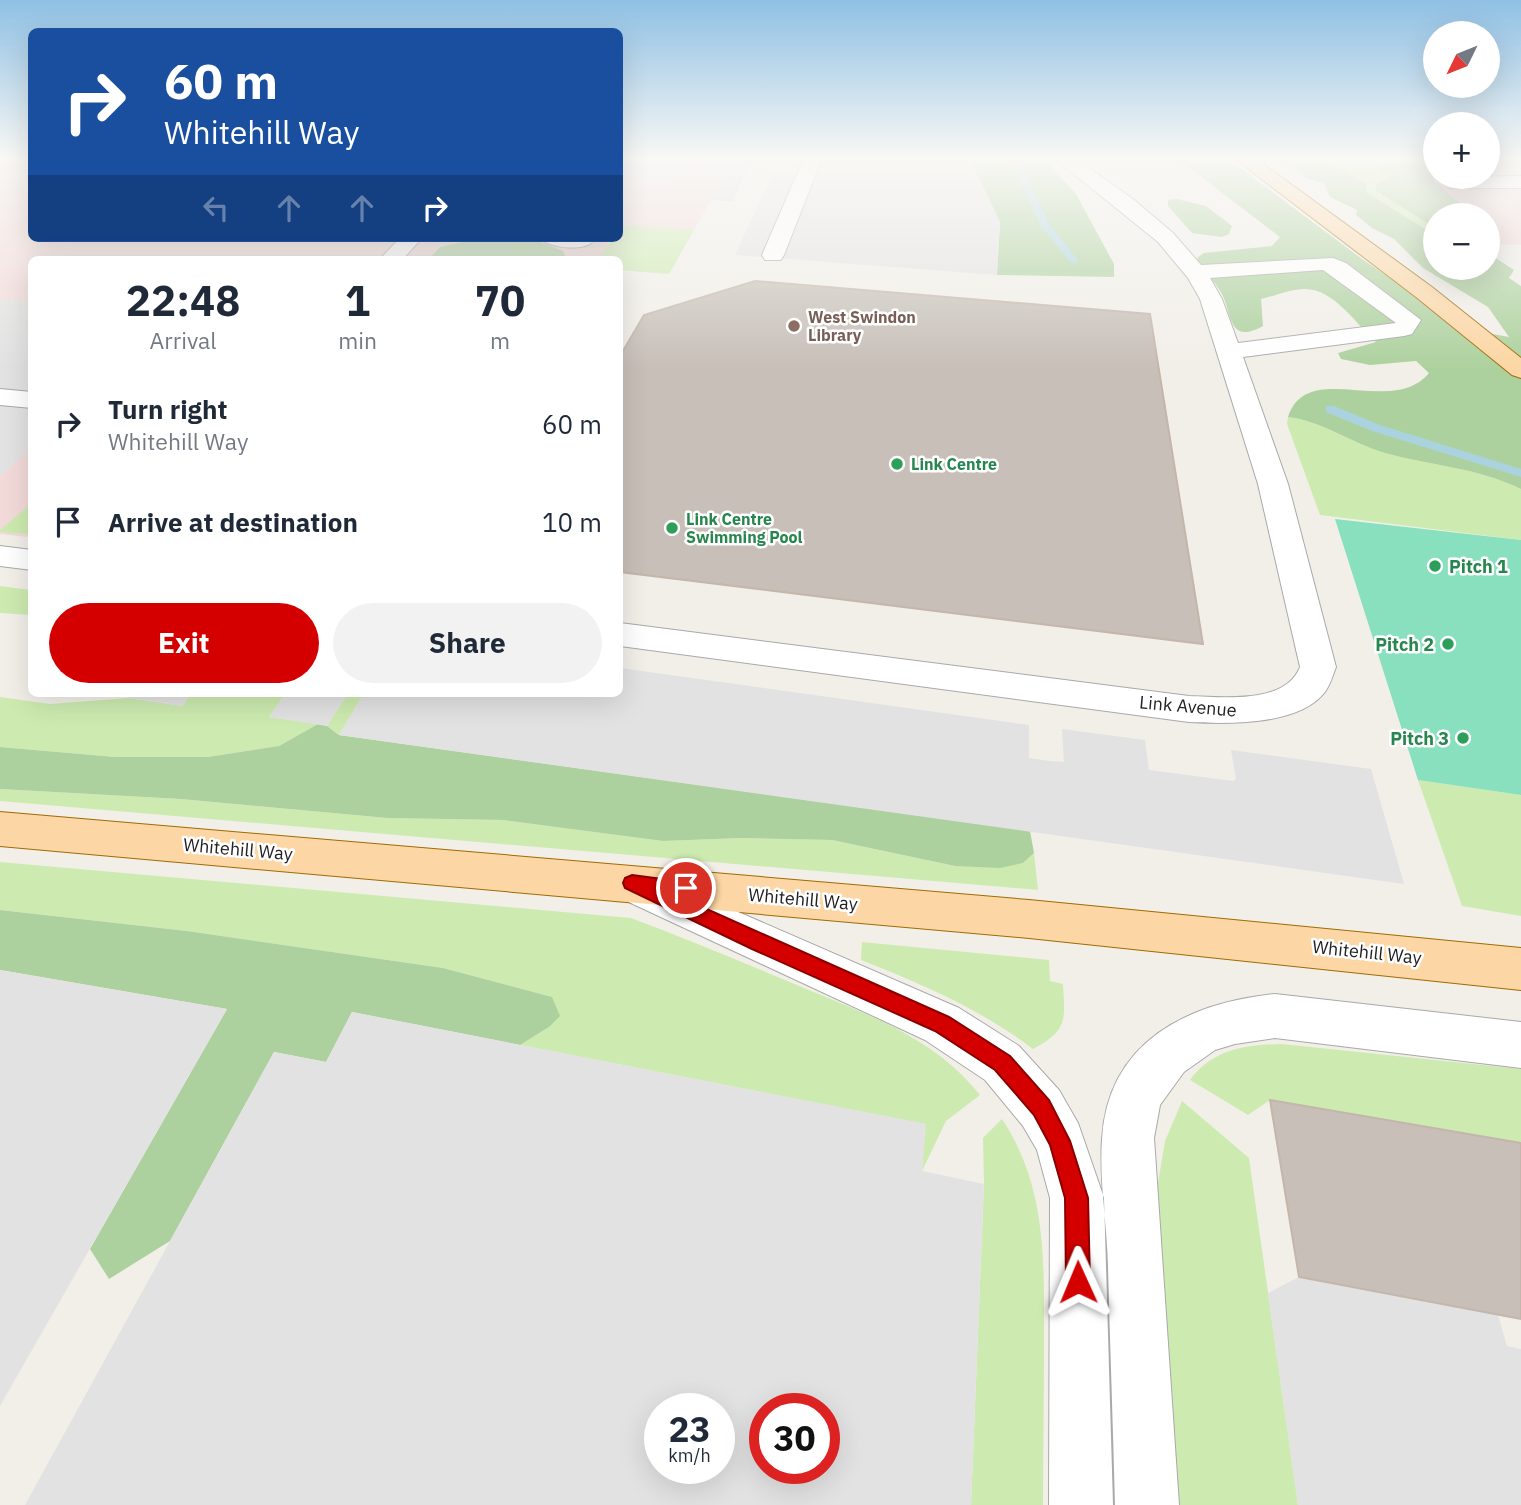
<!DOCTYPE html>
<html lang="en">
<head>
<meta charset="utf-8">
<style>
  :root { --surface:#fff; --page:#f2f2f3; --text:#1f2937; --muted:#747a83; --accent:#d40000 }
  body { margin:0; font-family:"IBM Plex Sans",sans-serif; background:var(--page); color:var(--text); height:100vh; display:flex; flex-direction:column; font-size:26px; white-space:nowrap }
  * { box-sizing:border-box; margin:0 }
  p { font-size:23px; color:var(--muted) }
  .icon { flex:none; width:38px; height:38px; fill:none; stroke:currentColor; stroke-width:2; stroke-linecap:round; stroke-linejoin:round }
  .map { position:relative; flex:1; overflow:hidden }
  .drawer { position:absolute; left:28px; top:256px; width:595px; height:441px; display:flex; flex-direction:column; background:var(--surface); border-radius:10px; box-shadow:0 7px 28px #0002 }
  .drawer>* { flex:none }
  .guide { position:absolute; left:28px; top:28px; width:595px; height:214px; border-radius:10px; box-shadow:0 7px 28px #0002; background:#1a4fa0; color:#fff; overflow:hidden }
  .needle { width:46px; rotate:227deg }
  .tools { position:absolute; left:1423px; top:21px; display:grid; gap:14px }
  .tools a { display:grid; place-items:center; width:77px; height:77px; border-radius:50%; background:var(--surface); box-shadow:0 7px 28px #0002; font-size:35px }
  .speed { position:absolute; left:644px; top:1393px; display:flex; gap:14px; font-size:35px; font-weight:700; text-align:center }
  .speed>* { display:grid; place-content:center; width:91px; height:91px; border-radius:50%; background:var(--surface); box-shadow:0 7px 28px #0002; line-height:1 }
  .speed small { font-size:18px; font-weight:400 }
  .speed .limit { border:10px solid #d22; background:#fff; color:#111 }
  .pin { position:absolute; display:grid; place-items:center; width:60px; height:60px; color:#fff; margin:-30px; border:4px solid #fff; border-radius:50%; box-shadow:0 2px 7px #0007 }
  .me { position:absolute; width:77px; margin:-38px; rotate:359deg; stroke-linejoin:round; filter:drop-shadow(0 0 5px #0008) }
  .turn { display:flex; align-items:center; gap:24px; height:147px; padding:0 21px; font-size:32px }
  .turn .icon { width:91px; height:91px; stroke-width:2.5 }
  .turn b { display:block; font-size:49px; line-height:60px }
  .lanes { display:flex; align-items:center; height:66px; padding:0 21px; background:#0003; justify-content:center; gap:35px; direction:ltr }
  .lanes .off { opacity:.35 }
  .eta { display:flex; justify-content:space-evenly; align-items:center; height:119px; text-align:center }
  .eta b { font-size:42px; font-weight:700; line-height:49px }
  .primary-button { display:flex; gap:14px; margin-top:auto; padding:14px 21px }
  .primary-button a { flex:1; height:80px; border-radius:42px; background:var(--accent); color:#fff; font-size:28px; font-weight:700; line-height:80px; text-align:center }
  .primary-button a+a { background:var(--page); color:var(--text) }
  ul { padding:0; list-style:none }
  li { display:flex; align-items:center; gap:21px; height:98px; padding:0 21px }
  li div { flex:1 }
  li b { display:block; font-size:26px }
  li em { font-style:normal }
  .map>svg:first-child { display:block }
  .commercial { fill:#f2dad9 }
  .grass { fill:#cdebb0 }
  .forest { fill:#add19e }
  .pitch { fill:#88e0be }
  .parking { fill:#e2e2e2; fill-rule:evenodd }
  .plaza { fill:#dddde8 }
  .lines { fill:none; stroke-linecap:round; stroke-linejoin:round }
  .stream { fill:#aad3df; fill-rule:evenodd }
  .building { fill:#c7bfb8; stroke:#c4b6ab; stroke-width:2 }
  .minor-casing { stroke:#a9a9a9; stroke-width:2 }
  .major-casing { stroke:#a06b00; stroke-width:2 }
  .minor { fill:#fff; fill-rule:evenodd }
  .major { fill:#fcd6a4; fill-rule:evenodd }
  .route { fill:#d40000; stroke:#8a0000; stroke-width:2 }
  .education-dot { fill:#8d6e63; stroke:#fff; stroke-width:2.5 }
  .leisure-dot { fill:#2e9e5b; stroke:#fff; stroke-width:2.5 }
  .labels { text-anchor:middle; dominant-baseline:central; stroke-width:5; stroke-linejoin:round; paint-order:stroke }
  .far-education-label { font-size:16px; font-weight:bold; fill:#785e54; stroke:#fff; text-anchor:start }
  .far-leisure-label { font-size:16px; font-weight:bold; fill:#27864d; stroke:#fff; text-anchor:start }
  .leisure-label { font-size:18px; font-weight:bold; fill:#27864d; stroke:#fff; text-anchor:end }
  .street-label { font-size:18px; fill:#222; stroke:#fff }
</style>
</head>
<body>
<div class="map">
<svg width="1521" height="1505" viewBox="0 0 1521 1505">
  <rect width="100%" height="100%" fill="#f2efe9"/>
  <!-- commercial -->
  <path class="commercial" d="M0 158H31L32 238H620V158H779L776 163 752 161 732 201 711 200 669 274 620 270V259H566L440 247 429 259H32L31 536 28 537 0 534Z
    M1433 175 1521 177V245L1490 244 1488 241 1496 239 1488 229V215H1473L1431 179Z"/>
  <!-- grass -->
  <path class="grass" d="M1270 158 1435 159V162L1384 164 1377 167 1387 175 1386 179 1375 186 1376 191 1435 228V235L1365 191 1366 183 1311 159 1296 168 1308 179Z
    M622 225 694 230 669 274 620 270V259H598L613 238H620Z
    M1288 417C1322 421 1351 443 1385 453 1432 466 1475 467 1521 489V540L1320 515 1287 424Z
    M31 504V534L0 532V530Z
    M0 586 31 590V615L0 613Z
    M192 693H286L269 717 318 724 279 746 208 757H115L0 747V697L50 704 128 698 182 706Z
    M348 693H364L339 735 327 726Z
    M1418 780 1521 795V916L1462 906Z
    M0 789 181 799 387 818 503 820 663 841 741 838 832 840 955 866 1023 863 1034 853 1038 890 0 801Z
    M0 862 631 918C689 940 747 964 804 988 869 1015 935 1038 980 1095L946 1121 922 1171 925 1124 520 1045 549 1027 552 997 443 968 187 931 0 910Z
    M862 942 1049 960 1050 981 1063 984C1065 1021 1068 1030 1033 1049 980 1009 922 984 861 960Z
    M1282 1044 1521 1069V1143L1270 1100 1248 1115 1190 1080C1213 1049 1245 1045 1282 1044Z
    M1182 1101 1249 1158 1298 1505H1176L1157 1189 1165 1141Z
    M1002 1119C1048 1188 1044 1265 1044 1345 1044 1398 1043 1452 1043 1505H971L984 1184 983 1138Z"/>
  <!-- forest -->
  <path class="forest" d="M969 158H1138L1049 164 1076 194 1114 264V277L997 275 1000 222Z
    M1170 158H1223L1239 167 1362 259 1465 329 1509 337 1488 307 1423 268 1394 239 1372 228 1356 215 1357 210 1330 197 1324 183 1308 179 1296 168V162C1323 156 1343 171 1366 183V192L1435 235V268H1488V253L1514 270 1509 278 1521 286V489C1475 467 1432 466 1385 453 1351 443 1322 421 1288 417 1307 358 1392 418 1429 373L1416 361 1370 365 1341 359 1338 353 1376 342C1356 324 1334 289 1305 289 1291 289 1275 296 1261 299L1263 326C1229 345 1232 315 1222 294 1216 283 1205 272 1197 263L1198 257 1204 253 1272 246 1280 237 1195 172Z
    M1435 162V175L1432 179 1473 215H1435V228L1376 191 1375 185 1386 179 1387 175 1376 167 1384 164Z
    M1177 199 1206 206 1232 226 1229 234 1222 237 1192 233 1168 206V200Z
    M482 238 540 242 563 251 566 259H429L440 247Z
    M318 724 327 726 339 735 1030 831 1034 853 1023 863 1000 868 955 866 832 840 741 838 663 841 503 820 387 818 181 799 0 789V747L115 757H208L279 746Z
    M0 910 187 931 443 968 552 997 560 1016 549 1027 520 1045 352 1012 326 1062 274 1052 170 1241 109 1279 90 1249 227 1009 0 970Z"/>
  <!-- pitch -->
  <path class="pitch" d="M1335 519 1521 540V795L1418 780Z"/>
  <!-- parking -->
  <path class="parking" d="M779 158H969L1000 222 997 275 735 255 773 173 794 174 799 161Z
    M0 299 32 302 31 450 0 476Z
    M620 668 1029 725V758L1050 761 1064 762 1062 729 1145 740 1149 770 1157 771 1233 781 1236 779 1231 750 1371 769 1404 884 339 735 364 693H574L597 696 620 693Z
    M132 693H192L182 706 128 698Z
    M286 693H348L327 726 269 717Z
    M0 970 227 1009 0 1406Z
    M352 1012 926 1124 922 1171 984 1184 971 1505H25L274 1052 326 1062ZM660 1409H719V1468H660ZM765 1409H824V1468H765Z
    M1299 1277 1498 1315 1507 1346 1521 1349V1505H1298L1268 1293Z"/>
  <!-- plaza -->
  <path class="plaza" d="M620 158H754L732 201 711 200 723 175 686 172 665 180 620 176Z"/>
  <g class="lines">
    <!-- stream -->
    <path class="stream" d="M1009 158H1017L1050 225 1077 259V263H1071L1041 226Z
      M1326 406H1334L1380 425 1521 469V477L1372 431 1326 412Z"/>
  </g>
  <!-- building -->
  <path class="building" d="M755 281 1150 314 1203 644 620 572V356L644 315Z
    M1270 1100 1521 1143V1319L1299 1277Z"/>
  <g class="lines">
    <!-- minor casing -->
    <g class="minor-casing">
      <path id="minor" d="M804 158H822L784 255 781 260H765L762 255Z
        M1054 158H1075L1133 199 1173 233 1201 265 1333 258 1346 263 1421 320 1412 334 1404 336 1243 357 1288 484 1336 667C1333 675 1330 685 1325 692 1299 726 1227 724 1189 722L620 646V623L1189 696C1222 697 1285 705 1300 667L1258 484 1200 299 1188 278 1158 242ZM1323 270 1396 323 1238 343 1222 299 1210 278Z
        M1521 176V188H1450L1441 182 1449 177Z
        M400 238H422L403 259H380Z
        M540 238H591L593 241C585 252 548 248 540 238Z
        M0 389 32 392V408L0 405Z
        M0 546 32 550V570L0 566Z
        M635 867 959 1008 1019 1046 1059 1090 1078 1123 1104 1198 1113 1505H1049L1050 1198 1037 1150 1023 1126 985 1080 925 1040 620 898 613 885 620 872Z
        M1275 994 1521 1022V1068L1275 1038 1235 1044 1215 1050 1184 1072 1160 1105 1154 1138 1179 1505H1115C1113 1425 1110 1346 1108 1266 1107 1224 1099 1181 1102 1139 1108 1041 1188 1003 1275 994Z"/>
    </g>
    <!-- major casing -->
    <g class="major-casing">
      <path id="major" d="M1234 158H1255L1432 287 1521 358V378L1512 375 1416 297Z
        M0 812 1029 900 1521 948V990L1029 938 0 846Z"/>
    </g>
    <!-- minor -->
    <use href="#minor" class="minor"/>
    <!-- major -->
    <use href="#major" class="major"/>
  </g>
  <!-- sky -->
  <linearGradient id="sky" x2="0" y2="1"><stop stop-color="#8fc0e4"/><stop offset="0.43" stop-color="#f9f8f5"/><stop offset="1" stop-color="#f9f8f5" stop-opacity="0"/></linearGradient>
  <rect width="1521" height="369" fill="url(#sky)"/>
  <!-- route -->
  <path class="route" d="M632 875 692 883 695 888 692 893 673 894 949 1017 1010 1056 1049 1100 1070 1141 1088 1198 1090 1282 1086 1290 1078 1293 1070 1290 1066 1282 1065 1198 1050 1145 1034 1115 995 1070 935 1031 752 949 625 888 623 883 625 878Z"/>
  <!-- markers -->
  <circle class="education-dot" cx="794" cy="326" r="7"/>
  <g class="leisure-dot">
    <circle cx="897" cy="464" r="7"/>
    <circle cx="672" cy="528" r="7"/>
    <circle cx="1435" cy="566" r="7"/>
    <circle cx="1448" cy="644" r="7"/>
    <circle cx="1463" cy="738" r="7"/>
  </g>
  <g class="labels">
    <!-- far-education labels -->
    <g class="far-education-label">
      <text x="808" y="317">West Swindon<tspan x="808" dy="18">Library</tspan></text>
    </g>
    <!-- far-leisure labels -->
    <g class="far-leisure-label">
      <text x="911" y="464">Link Centre</text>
      <text x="686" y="519">Link Centre<tspan x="686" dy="18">Swimming Pool</tspan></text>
    </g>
    <!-- leisure labels -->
    <g class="leisure-label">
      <text x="1449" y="566" text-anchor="start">Pitch 1</text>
      <text x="1434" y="644">Pitch 2</text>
      <text x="1449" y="738">Pitch 3</text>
    </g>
    <!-- street labels -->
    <g class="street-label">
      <text transform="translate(1188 706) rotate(5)">Link Avenue</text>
      <text transform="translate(238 849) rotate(5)">Whitehill Way</text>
      <text transform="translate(803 899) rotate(5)">Whitehill Way</text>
      <text transform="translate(1367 952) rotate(6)">Whitehill Way</text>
    </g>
  </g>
</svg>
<div class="tools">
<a><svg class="needle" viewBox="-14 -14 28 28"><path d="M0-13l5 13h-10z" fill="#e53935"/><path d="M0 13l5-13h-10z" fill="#747a83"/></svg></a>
<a>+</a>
<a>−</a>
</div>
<div class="speed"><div>23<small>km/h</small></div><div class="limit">30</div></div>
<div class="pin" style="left:686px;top:888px;background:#d93025"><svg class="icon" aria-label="arrive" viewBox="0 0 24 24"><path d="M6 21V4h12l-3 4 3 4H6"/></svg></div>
<svg class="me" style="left:1078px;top:1282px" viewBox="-20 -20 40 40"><path d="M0-17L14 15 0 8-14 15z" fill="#d40000" stroke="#fff" stroke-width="4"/></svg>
<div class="guide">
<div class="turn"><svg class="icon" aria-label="right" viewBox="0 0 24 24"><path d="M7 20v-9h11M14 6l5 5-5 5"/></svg><div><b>60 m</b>Whitehill Way</div></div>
<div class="lanes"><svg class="icon off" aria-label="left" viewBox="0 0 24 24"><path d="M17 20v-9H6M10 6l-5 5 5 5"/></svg><svg class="icon off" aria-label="ahead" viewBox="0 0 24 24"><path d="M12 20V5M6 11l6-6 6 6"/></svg><svg class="icon off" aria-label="ahead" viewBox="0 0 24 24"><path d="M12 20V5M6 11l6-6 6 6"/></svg><svg class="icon" aria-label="right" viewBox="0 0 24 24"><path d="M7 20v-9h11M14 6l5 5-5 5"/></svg></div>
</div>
<section class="drawer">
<div class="eta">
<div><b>22:48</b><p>Arrival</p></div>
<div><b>1</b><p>min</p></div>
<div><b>70</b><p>m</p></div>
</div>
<ul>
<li><svg class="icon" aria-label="right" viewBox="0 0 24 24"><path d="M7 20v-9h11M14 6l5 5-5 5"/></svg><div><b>Turn right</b><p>Whitehill Way</p></div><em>60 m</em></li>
<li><svg class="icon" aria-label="arrive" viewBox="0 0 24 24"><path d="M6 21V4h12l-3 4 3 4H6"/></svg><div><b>Arrive at destination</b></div><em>10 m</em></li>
</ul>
<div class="primary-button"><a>Exit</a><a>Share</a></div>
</section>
</div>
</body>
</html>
